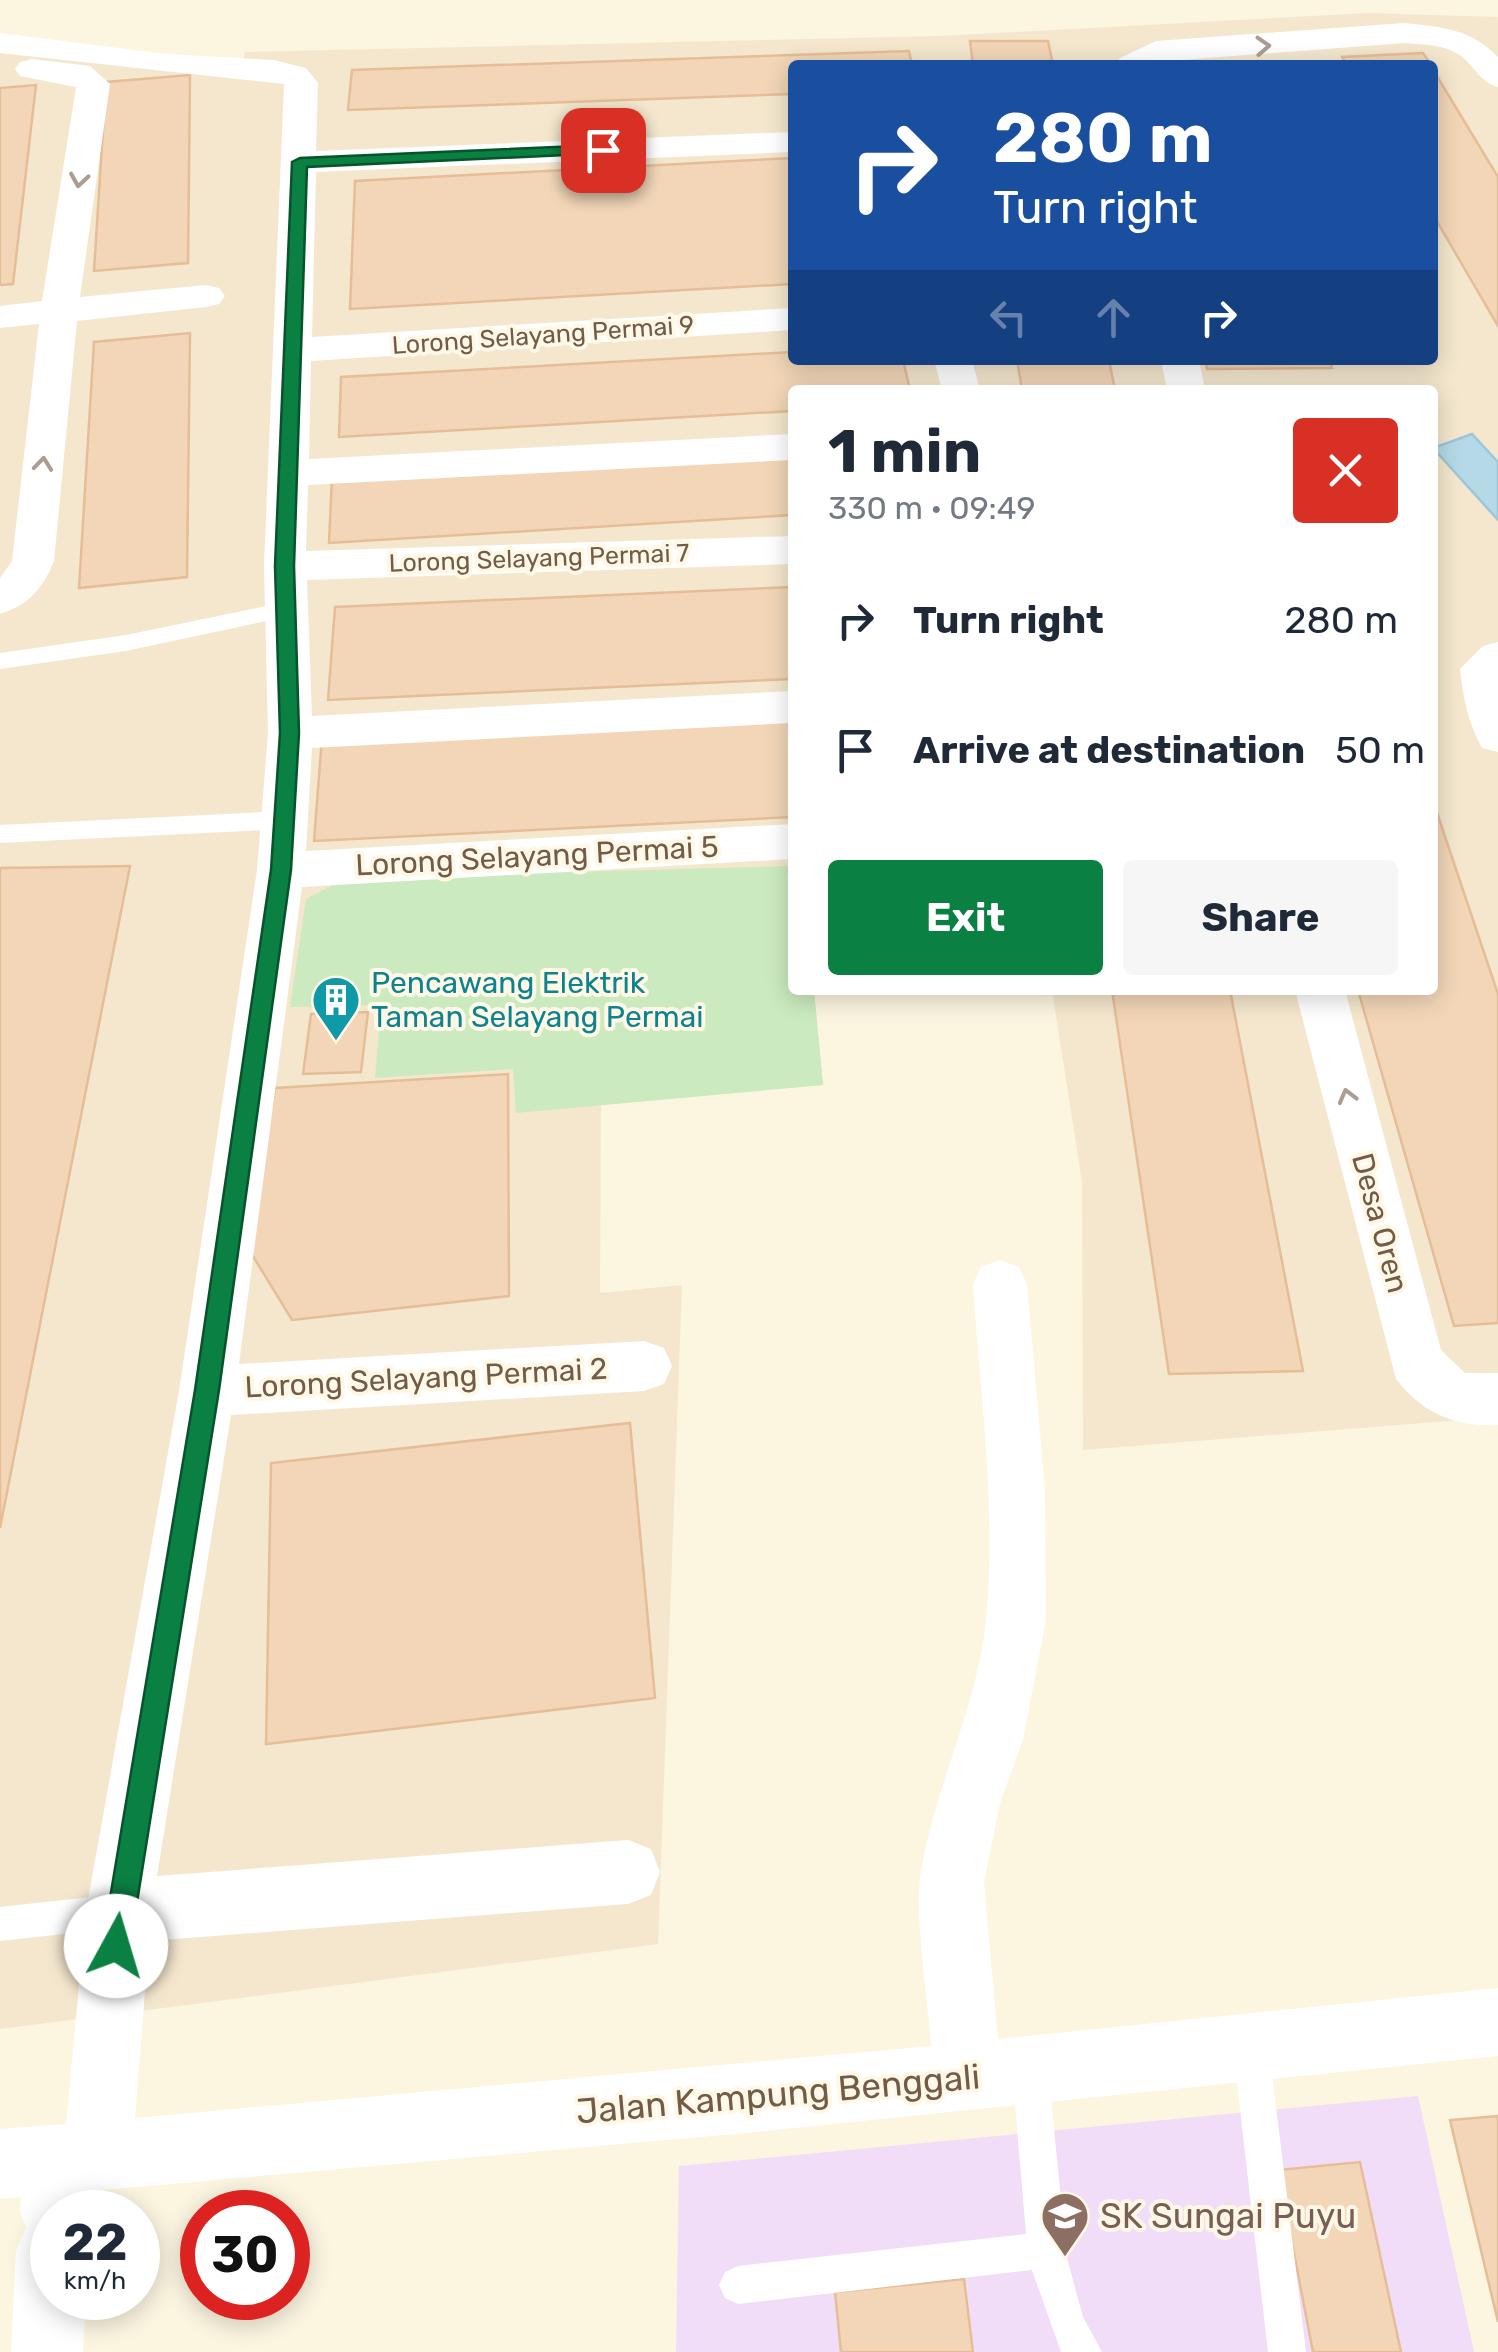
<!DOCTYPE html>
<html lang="en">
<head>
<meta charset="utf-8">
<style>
  :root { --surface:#fff; --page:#f6f6f7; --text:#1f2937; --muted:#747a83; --accent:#0b8043 }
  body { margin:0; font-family:Rubik,sans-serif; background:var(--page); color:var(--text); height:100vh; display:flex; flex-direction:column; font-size:38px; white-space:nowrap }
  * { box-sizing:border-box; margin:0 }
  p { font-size:32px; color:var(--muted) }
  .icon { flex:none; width:55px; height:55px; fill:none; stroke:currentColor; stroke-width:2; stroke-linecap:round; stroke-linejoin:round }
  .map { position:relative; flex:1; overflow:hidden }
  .panel { position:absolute; left:788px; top:385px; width:650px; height:610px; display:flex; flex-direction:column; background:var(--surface); border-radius:10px; box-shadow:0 5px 25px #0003 }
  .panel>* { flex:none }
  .banner { position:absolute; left:788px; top:60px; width:650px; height:305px; border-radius:10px; box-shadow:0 5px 25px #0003; background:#1a4fa0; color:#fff; overflow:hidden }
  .speed { position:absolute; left:30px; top:2190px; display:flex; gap:20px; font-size:50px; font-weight:700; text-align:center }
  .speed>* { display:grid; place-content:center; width:130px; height:130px; border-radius:50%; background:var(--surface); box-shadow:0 5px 25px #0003; line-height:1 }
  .speed small { font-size:25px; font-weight:400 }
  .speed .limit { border:15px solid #d22; background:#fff; color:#111 }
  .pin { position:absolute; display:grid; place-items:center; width:85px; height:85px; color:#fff; margin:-42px; border-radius:20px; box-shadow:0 5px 15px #0006 }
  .me { position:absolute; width:110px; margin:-55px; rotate:6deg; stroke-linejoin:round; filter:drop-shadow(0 0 8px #0008) }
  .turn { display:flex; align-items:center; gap:35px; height:210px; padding:0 40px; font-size:45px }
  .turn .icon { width:130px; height:130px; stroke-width:2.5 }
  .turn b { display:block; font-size:70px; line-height:85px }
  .lanes { display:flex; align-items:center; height:95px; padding:0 40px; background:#0003; justify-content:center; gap:50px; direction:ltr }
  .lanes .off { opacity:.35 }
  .round { display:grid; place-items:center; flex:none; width:105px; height:105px; border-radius:10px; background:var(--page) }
  .overview { display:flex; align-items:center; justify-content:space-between; height:170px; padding:0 40px }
  h1 { font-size:60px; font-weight:700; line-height:75px }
  .button { display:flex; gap:20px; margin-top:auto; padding:20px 40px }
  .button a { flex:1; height:115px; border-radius:10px; background:var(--accent); color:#fff; font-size:40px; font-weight:700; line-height:115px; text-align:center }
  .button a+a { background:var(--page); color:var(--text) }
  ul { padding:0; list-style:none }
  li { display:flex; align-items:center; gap:30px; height:130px; padding:0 40px }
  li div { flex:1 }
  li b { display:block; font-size:38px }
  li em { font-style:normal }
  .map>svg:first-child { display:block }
  .residential { fill:#f4e7ce; fill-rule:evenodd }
  .education { fill:#f2ddf8 }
  .green { fill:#cbeabf }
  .water { fill:#b5d9e6; stroke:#9bc7d8; stroke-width:2.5 }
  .building { fill:#f2d6b7; stroke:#e5be97; stroke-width:2.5 }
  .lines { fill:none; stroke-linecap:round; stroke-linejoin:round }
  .service { fill:#fff; fill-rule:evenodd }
  .minor { fill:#fff; fill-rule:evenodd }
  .oneway { stroke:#ab9d91 }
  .route { fill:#0b8043; stroke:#07532c; stroke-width:2.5 }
  .labels { text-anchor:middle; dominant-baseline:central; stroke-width:8; stroke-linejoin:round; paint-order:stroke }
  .far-street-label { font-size:25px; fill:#735c47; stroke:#fff8e7 }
  .street-label { font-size:30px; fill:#735c47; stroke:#fff8e7 }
  .culture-label { font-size:30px; fill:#0d838f; stroke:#fff8e7; text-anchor:start }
  .near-street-label { font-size:35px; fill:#735c47; stroke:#fff8e7 }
  .near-education-label { font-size:35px; fill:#785e54; stroke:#fff8e7; text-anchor:start }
</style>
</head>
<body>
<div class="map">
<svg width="1498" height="2352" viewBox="0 0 1498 2352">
  <rect width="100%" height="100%" fill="#fcf5e0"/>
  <!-- residential -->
  <path class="residential" d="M1367 13 1498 17V1417L1083 1450 1082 1182 1052 990H1432V390H792V990H814L823 1085 601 1104 600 1293 682 1285 658 1944 0 2029V46L243 64 245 52 941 36ZM792 65H1432V360H792Z"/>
  <!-- education -->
  <path class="education" d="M1418 2096 1474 2352H676L679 2166Z"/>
  <!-- green -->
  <path class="green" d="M792 866V990H814L823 1085 516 1113 513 1069 375 1078 381 1005 290 1007 306 899 346 878Z"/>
  <!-- water -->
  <path class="water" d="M1472 434 1498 462V520L1433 448Z"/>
  <!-- building -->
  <path class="building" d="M970 41H1048L1053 65H973Z
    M909 51 912 65H792V94L348 110 352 70Z
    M1423 53 1431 65H1347L1342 57Z
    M1432 68 1498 177V326L1432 213Z
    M190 75 188 263 94 271 106 82Z
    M36 85 13 284 0 285V88Z
    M792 158V284L350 309 355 181Z
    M190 333 187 577 79 588 94 342Z
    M792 352V360H903L910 390H792V411L339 437 341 377Z
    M1017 360H1109L1115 390H1022Z
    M1205 360H1330L1332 368 1207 369Z
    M792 450V515L329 543 332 477Z
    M792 587V679L328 700 335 607Z
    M792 715V817L314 841 322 738Z
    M1432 798 1498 994V1323L1454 1326 1358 990H1432Z
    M130 866 0 1528V868Z
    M1112 990H1230L1303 1371 1169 1374Z
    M368 1012 361 1072 303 1074 311 1014Z
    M508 1074 509 1296 292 1320 248 1248 275 1088Z
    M630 1423 655 1698 266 1744 271 1463Z
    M1498 2116V2322L1450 2120Z
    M1360 2162 1401 2352H1313L1278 2170Z
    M964 2279 973 2352H841L835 2292Z"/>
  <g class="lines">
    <!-- service -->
    <path class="service" d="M286 602 297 610 294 615 126 651 0 669V653L126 635Z
      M286 811 298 820 286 829 0 843V825Z
      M119 1894 131 1899 136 1911 131 1923 119 1928 0 1941V1907Z
      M1251 2031 1264 2036 1269 2049 1306 2352H1268L1233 2049 1238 2036Z
      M1030 2052 1043 2057 1048 2070 1067 2258 1083 2317 1102 2352H1061L1032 2270 738 2304 725 2298 719 2285 725 2272 738 2266 1026 2234 1012 2070 1017 2057Z"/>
    <!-- minor -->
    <path class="minor" d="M1405 23C1442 27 1471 29 1498 57V87C1480 82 1475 67 1461 56 1445 44 1424 45 1405 43L1115 65 1120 58 1156 41Z
      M0 33 166 54 274 60 306 68 318 83 316 151 792 132V152L316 172 312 337 792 308V330L311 361 309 459 792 434V460L308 485 306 551 792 536V564L307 580 312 716 792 691V723L312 748 306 851 792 824V859L302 887 239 1364 644 1341 664 1348 672 1366 664 1384 644 1391 231 1415 157 1876 628 1840 651 1849 660 1872 651 1895 628 1904 149 1941 135 2118 931 2046C928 2000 915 1920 920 1878 933 1790 977 1709 986 1620 997 1510 980 1394 973 1284L981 1267 1000 1260 1019 1267 1027 1284 1045 1490 1046 1620 1023 1740 1000 1803 984 1882 998 2039 1498 1988V2056L735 2134 91 2191 90 2212H52V2298H86L83 2352H11L16 2251 26 2227 20 2212 21 2197 0 2199V2129L66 2124 86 1911 179 1391 257 870 268 733 264 566 284 84 0 53Z
      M32 59 90 66 110 84 80 297 206 285 219 288 225 296 219 304 206 307 77 321 54 561C43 588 29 605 0 614V578L12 561 39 324 0 328V306L42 301 76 87 20 76 15 69 20 62Z
      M934 360H972L980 390H942Z
      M1161 360H1199L1205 390H1167Z
      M1498 642V752L1482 748C1468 723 1463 697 1460 669L1483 646Z
      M1295 990H1345L1441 1350 1465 1373H1498V1425C1455 1427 1422 1413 1396 1379Z"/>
  </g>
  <!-- one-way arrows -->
  <defs><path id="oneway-chevron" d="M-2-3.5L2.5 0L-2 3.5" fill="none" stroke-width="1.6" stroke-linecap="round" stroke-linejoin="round" transform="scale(2.5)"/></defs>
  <g class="oneway">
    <use href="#oneway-chevron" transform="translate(1263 46) rotate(-3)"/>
    <use href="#oneway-chevron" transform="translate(79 180) rotate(99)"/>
    <use href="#oneway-chevron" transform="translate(43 464) rotate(-84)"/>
    <use href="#oneway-chevron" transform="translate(1347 1096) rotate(-105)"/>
  </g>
  <!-- route -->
  <path class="route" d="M603 145 611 150 608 153 307 167 294 566 299 733 291 870 219 1390 130 1946 126 1956 116 1960 106 1956 102 1946 195 1390 271 870 280 733 275 566 292 162 300 158Z"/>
  <!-- icons -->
  <defs>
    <g id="building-pin" transform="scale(2.5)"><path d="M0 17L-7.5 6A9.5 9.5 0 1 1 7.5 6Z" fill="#0f9aa8" stroke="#fff8e7"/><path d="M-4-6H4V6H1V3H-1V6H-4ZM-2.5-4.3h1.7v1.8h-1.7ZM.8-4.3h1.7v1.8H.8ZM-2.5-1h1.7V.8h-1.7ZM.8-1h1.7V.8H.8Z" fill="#fff"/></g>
    <g id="school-pin" transform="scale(2.5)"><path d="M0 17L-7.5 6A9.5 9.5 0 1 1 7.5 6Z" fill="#8d6e63" stroke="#fff8e7"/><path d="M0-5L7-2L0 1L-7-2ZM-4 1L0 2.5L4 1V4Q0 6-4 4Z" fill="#fff"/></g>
  </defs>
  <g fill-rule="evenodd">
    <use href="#building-pin" x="336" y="1000"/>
    <use href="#school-pin" x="1065" y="2216"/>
  </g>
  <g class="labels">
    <!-- far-street labels -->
    <g class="far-street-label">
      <text transform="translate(543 335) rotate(-4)">Lorong Selayang Permai 9</text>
      <text transform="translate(539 558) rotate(-2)">Lorong Selayang Permai 7</text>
    </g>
    <!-- street labels -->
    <g class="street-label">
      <text transform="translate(537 856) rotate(-3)">Lorong Selayang Permai 5</text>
      <text transform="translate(1380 1223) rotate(75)">Desa Oren</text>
      <text transform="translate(426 1378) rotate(-3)">Lorong Selayang Permai 2</text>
    </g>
    <!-- culture labels -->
    <g class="culture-label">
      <text x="371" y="983">Pencawang Elektrik<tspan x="371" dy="34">Taman Selayang Permai</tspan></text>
    </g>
    <!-- near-street labels -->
    <g class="near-street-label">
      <text transform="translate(778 2094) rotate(-5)">Jalan Kampung Benggali</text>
    </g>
    <!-- near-education labels -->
    <g class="near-education-label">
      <text x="1100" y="2216">SK Sungai Puyu</text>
    </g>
  </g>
</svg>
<div class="speed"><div>22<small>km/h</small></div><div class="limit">30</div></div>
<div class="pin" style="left:603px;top:150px;background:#d93025"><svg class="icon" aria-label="arrive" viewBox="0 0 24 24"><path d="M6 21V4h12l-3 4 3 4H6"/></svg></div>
<svg class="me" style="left:116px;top:1946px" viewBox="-20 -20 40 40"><circle r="19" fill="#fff"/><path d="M0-13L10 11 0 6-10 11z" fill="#0b8043"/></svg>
<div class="banner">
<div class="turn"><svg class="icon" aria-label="right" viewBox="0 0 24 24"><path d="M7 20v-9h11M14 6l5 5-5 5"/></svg><div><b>280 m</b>Turn right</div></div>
<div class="lanes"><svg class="icon off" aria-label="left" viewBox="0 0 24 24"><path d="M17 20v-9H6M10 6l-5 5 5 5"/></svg><svg class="icon off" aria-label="ahead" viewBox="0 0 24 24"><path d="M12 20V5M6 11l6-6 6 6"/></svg><svg class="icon" aria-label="right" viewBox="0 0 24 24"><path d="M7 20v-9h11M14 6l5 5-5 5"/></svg></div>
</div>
<section class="panel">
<div class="overview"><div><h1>1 min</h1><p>330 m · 09:49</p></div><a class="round" style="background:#d93025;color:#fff"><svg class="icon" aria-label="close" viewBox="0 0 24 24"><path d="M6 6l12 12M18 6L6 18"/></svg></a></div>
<ul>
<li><svg class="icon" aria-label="right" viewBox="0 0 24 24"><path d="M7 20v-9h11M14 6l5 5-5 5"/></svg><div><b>Turn right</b></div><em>280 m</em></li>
<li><svg class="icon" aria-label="arrive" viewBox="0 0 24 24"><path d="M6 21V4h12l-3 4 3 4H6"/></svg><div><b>Arrive at destination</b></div><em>50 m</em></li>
</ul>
<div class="button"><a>Exit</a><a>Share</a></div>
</section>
</div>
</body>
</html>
